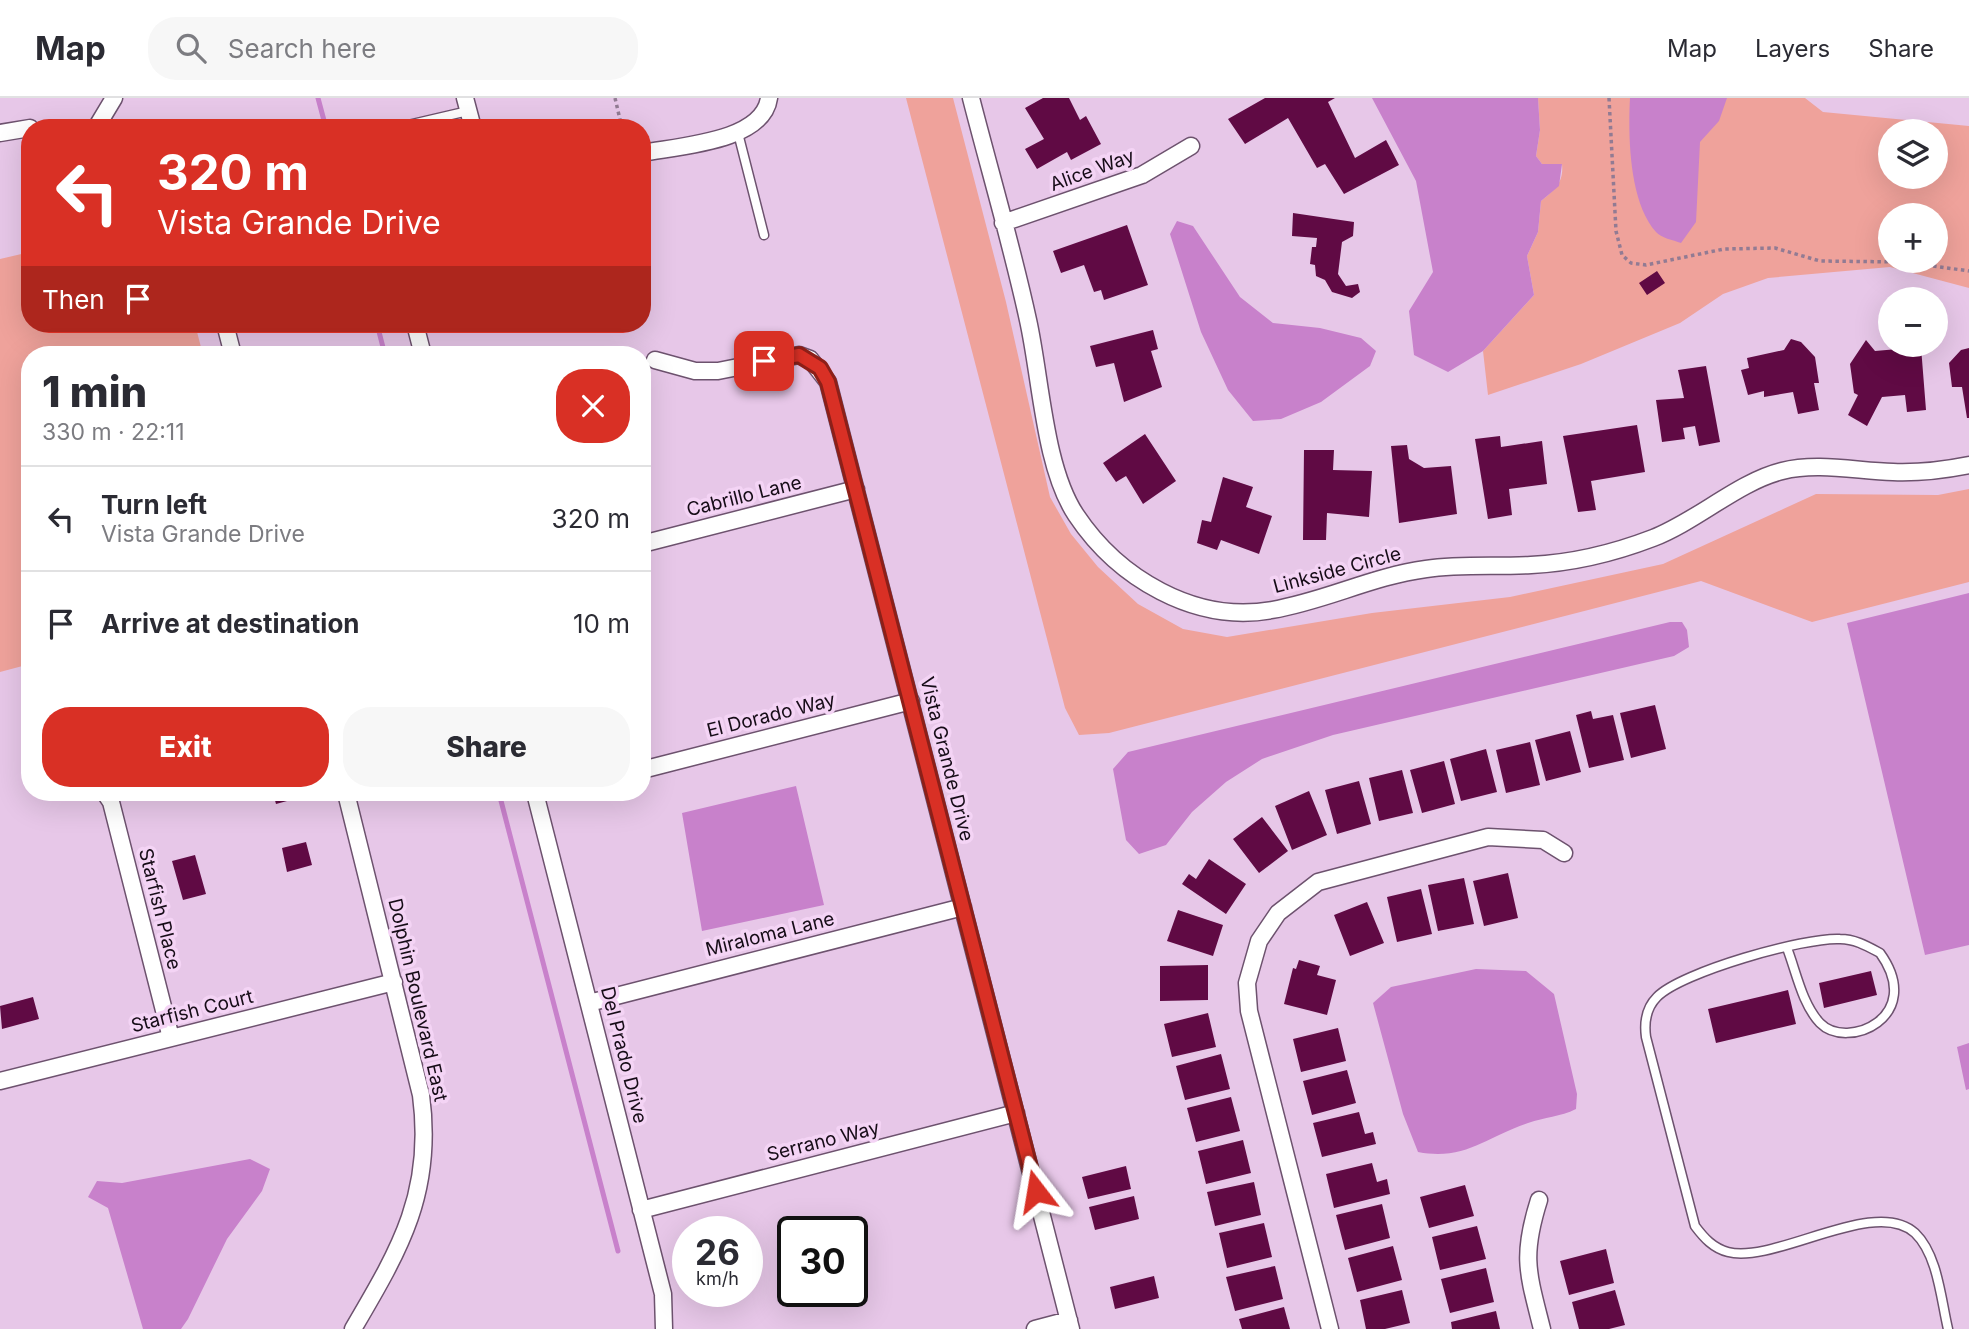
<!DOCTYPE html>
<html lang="en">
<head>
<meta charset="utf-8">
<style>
  :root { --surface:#fff; --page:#f7f7f7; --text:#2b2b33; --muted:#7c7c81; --line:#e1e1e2; --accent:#d93025 }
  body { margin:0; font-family:Inter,sans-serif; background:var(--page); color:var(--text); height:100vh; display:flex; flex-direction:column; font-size:26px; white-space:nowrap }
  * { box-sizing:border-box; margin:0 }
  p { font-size:23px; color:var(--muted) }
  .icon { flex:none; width:38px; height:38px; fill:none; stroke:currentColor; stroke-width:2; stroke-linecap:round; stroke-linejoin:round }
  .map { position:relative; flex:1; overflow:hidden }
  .panel { position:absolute; left:21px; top:248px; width:630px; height:455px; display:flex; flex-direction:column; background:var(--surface); border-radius:28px; box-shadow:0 7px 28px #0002 }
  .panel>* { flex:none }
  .banner { position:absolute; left:21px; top:21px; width:630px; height:214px; border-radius:28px; box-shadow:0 7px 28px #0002; background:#d93025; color:#fff; overflow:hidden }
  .tools { position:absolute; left:1878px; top:21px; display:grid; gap:14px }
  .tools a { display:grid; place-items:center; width:70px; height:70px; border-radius:50%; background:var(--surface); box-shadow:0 7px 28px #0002; font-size:35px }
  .speed { position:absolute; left:672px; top:1118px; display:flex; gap:14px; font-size:35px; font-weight:700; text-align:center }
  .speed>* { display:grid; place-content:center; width:91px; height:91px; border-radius:50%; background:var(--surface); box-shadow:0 7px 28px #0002; line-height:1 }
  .speed small { font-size:18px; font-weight:400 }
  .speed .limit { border:4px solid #111; border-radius:10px; background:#fff; color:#111 }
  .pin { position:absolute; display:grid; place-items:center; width:60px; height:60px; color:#fff; margin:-30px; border-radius:14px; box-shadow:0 4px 10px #0006 }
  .me { position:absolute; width:77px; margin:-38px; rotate:346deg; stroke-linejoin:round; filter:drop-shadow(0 0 5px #0008) }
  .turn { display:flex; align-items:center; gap:24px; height:147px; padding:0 21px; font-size:32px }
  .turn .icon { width:91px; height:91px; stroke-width:2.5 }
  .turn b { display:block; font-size:49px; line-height:60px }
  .then { display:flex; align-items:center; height:66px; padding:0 21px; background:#0003; gap:14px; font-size:26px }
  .round { display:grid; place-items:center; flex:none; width:74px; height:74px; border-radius:28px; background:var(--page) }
  .headline { display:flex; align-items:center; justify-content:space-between; height:119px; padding:0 21px }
  h1 { font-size:42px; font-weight:800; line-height:52px }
  .action { display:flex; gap:14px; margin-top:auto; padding:14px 21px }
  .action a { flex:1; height:80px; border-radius:28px; background:var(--accent); color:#fff; font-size:28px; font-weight:800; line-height:80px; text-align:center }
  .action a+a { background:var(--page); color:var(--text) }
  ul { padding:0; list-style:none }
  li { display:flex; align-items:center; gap:21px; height:105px; padding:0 21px; border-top:2px solid var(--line) }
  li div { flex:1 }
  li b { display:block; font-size:26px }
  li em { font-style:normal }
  header { display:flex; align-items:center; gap:42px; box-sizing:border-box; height:98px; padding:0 35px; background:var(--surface); border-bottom:2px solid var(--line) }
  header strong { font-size:33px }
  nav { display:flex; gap:38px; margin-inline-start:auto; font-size:24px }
  .search { width:490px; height:63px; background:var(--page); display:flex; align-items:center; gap:18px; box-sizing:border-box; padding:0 24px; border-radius:28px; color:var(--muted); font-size:26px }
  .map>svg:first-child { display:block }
  .green { fill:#efa29b; fill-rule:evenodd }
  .water { fill:#c881cb }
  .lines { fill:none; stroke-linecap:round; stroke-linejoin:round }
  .stream { stroke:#c881cb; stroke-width:5 }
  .building { fill:#600a44 }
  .service-casing { stroke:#6d526e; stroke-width:11 }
  .minor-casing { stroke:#6d526e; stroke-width:19 }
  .path { stroke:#927b93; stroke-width:3.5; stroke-dasharray:3.5 3.5; stroke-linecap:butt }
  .service { stroke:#fff; stroke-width:8 }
  .minor { stroke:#fff; stroke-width:16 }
  .route-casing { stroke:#8d1f18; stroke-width:18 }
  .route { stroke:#d93025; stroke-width:12 }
  .labels { text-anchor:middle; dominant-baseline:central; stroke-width:7; stroke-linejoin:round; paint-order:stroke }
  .street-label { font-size:19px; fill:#160c17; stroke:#f4d4f5 }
</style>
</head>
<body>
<header>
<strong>Map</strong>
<div class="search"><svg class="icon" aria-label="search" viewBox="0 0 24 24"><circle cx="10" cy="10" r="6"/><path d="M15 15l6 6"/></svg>Search here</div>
<nav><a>Map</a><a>Layers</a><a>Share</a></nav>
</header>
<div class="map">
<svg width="1969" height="1231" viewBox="0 0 1969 1231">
  <rect width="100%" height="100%" fill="#e7c7e8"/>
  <!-- green -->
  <path class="green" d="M906 0H953L1006 204 1050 399 1071 436 1098 469 1138 506 1183 531 1227 539 1372 515 1510 499 1663 466 1816 396 1938 397 1969 391V484L1812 524 1701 483 1109 635 1079 637 1065 610Z
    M1538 0H1805L1823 14 1969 28V190L1890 169 1768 180 1723 196 1680 225 1581 266 1488 297 1483 253 1534 197 1527 158 1538 134 1541 103C1554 92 1564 85 1562 66H1542L1536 58 1540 32ZM1890 33H1936V79H1890ZM1890 117H1936V163H1890Z
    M30 154V226H195L203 257H30V566L0 574V161Z"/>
  <!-- water -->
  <path class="water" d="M1372 0H1538L1540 32 1536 58 1542 66H1562L1559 88 1541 103 1538 134 1527 158 1534 197 1483 253 1448 274 1414 257 1409 213 1433 174 1416 83Z
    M1630 0H1727L1719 23 1700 44 1696 124 1681 145C1673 142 1661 140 1656 134 1629 104 1628 38 1630 0Z
    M1177 123 1193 128 1240 199 1273 225 1320 230 1361 240 1376 253 1370 268 1321 304 1281 321 1253 323 1228 292 1201 234 1170 136Z
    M1969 495V847L1925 857 1847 525Z
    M1670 524H1682L1687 532 1689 549 1674 558 1333 637 1262 661 1226 684 1192 714 1166 747 1139 756 1126 742 1113 671 1128 654Z
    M796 688 824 807 702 833 682 715Z
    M1476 871 1526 873 1554 896 1577 996 1576 1011C1560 1019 1545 1019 1528 1025 1486 1039 1465 1063 1418 1054L1403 1016 1373 905 1391 889Z
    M1969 945V991L1966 992 1957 949Z
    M250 1061 270 1071 262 1093 227 1141 188 1221 181 1231H143L108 1110 88 1099 97 1083 122 1085Z"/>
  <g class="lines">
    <!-- stream -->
    <path class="stream" d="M318 0 326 30
      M377 226 385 257
      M499 695 618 1153"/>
  </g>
  <!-- building -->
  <path class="building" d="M1043 0H1069L1080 22 1086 18 1101 46 1071 62 1067 54 1037 71 1025 51 1044 41 1025 10Z
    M1265 0H1335L1328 4 1355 60 1386 42 1399 67 1344 96 1325 66 1317 70 1288 20 1245 46 1228 21Z
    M1293 115 1354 124 1353 138 1342 144 1338 176 1346 188 1358 186 1360 194 1352 200 1332 194 1325 182 1316 178 1315 167 1310 166 1312 149H1316L1317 140 1292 138Z
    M1127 127 1148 187 1104 202 1101 192 1094 194 1084 167 1061 175 1053 153Z
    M1657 173 1665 185 1647 197 1639 185Z
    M1153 232 1158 251 1151 253 1162 289 1124 304 1114 265 1096 269 1090 248Z
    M1791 241 1801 244 1815 259 1819 285H1814L1819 312 1798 316 1793 294 1764 299V293L1748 297 1741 272 1749 270 1747 260 1784 252Z
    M1866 242 1875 253 1921 249 1926 312 1907 314 1905 297 1882 299 1867 328 1848 317 1858 297 1854 295 1850 266Z
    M1969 250V320H1967L1962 289H1952L1949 265 1961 252Z
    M1706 268 1720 344 1699 348 1695 328 1683 330 1685 341 1662 344 1656 302 1684 300 1678 272Z
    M1637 327 1645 374 1591 383 1596 412 1578 414 1563 338Z
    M1145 336 1176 383 1143 406 1126 378 1116 384 1103 365Z
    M1500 338 1501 349 1542 343 1547 386 1509 391 1512 417 1488 421 1475 341Z
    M1407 347 1409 361 1424 370 1451 368 1457 416 1399 425 1391 348Z
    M1304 352H1334L1333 372 1372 373 1369 419 1327 415 1326 442H1303Z
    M1223 379 1253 389 1246 409 1272 418 1259 456 1221 442 1217 452 1197 445 1202 422 1211 424Z
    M1655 607 1666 651 1631 660 1620 615Z
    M1591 613 1593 621 1613 617 1624 662 1589 670 1576 617Z
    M1570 633 1581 674 1546 683 1535 642Z
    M1530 644 1540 687 1506 695 1496 652Z
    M1486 651 1497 694 1461 703 1450 661Z
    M1444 663 1455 706 1422 715 1410 672Z
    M1402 672 1413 715 1379 723 1369 680Z
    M1359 683 1371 726 1337 736 1325 692Z
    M1309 693 1327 737 1292 752 1275 708Z
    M273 695H296L298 700 276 706Z
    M1262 719 1288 753 1259 775 1233 741Z
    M306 744 312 767 287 774 282 750Z
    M195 757 206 796 183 802 172 763Z
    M1209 761 1246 786 1226 816 1182 786 1189 776 1196 781Z
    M1508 775 1518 820 1484 828 1473 783Z
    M1464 780 1474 826 1438 833 1428 787Z
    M1421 791 1432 836 1397 844 1387 799Z
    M1367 804 1384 845 1350 858 1334 817Z
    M1178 812 1223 827 1213 858 1167 843Z
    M1299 862 1320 868 1317 877 1336 882 1327 917 1284 906 1293 870 1296 871Z
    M1208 867V902L1160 903V868Z
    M1871 873 1877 897 1824 910 1819 885Z
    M1788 892 1796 926 1716 945 1708 911Z
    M33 899 39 921 2 931 0 908Z
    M1208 915 1216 949 1172 959 1164 926Z
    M1338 930 1346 963 1301 974 1293 941Z
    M1221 956 1230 991 1185 1002 1176 968Z
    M1347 972 1356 1005 1312 1017 1303 983Z
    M1231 999 1240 1033 1196 1044 1187 1010Z
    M1359 1014 1365 1036 1373 1034 1376 1046 1322 1059 1313 1025Z
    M1243 1042 1251 1075 1206 1086 1198 1053Z
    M1372 1065 1377 1084 1387 1081 1390 1096 1334 1110 1326 1076Z
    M1126 1068 1131 1091 1088 1101 1082 1079Z
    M1254 1084 1261 1117 1215 1128 1207 1094Z
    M1465 1087 1474 1118 1429 1130 1420 1099Z
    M1134 1098 1139 1121 1095 1132 1089 1109Z
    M1382 1106 1390 1140 1345 1152 1336 1117Z
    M1264 1125 1272 1159 1227 1170 1219 1135Z
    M1477 1128 1486 1161 1440 1172 1432 1139Z
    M1393 1148 1402 1182 1357 1194 1348 1160Z
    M1606 1151 1614 1185 1569 1197 1560 1163Z
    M1275 1168 1283 1201 1235 1213 1226 1179Z
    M1486 1170 1494 1204 1450 1215 1441 1181Z
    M1154 1178 1159 1200 1115 1211 1110 1189Z
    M1402 1192 1410 1225 1385 1231H1366L1360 1202Z
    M1615 1192 1625 1227 1609 1231H1579L1572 1204Z
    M1284 1209 1290 1231H1242L1239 1221Z
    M1496 1213 1500 1231H1452L1451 1224Z"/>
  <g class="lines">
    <!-- service casing -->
    <g class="service-casing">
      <path id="service" d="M395 30 468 13
        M738 35 764 137
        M1787 850C1796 873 1802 906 1820 925 1847 953 1926 919 1880 855 1867 848 1855 841 1840 841 1805 839 1681 874 1657 899 1646 910 1644 924 1646 939L1695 1128C1704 1140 1713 1150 1728 1154 1776 1166 1875 1098 1915 1135 1938 1157 1941 1202 1948 1231"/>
    </g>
    <!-- minor casing -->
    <g class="minor-casing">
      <path id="minor" d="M465 0 473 30
        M971 0C990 74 1012 148 1028 222 1041 280 1044 369 1076 417 1118 480 1195 526 1272 512 1325 503 1373 478 1426 471 1461 466 1496 469 1531 467 1572 465 1614 455 1653 440 1697 423 1738 384 1782 373 1817 364 1857 373 1893 374 1919 375 1944 372 1969 367
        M96 30 114 0
        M0 35 30 30
        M642 55C678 48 763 44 769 0
        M1003 125 1142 77 1191 48
        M225 226 233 257
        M415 226 423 257
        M655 262 695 273H718L799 257 810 261 828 284 1071 1231
        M642 446 856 391
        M642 672 911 603
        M105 695 111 704 171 940
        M346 695 421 997C434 1094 400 1151 353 1231
        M535 695 663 1196 664 1231
        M589 905 963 809
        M0 983 394 884
        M1539 1102C1521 1159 1528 1175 1542 1231
        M641 1112 1016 1015
        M1035 1231 1069 1222
        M1330 1231 1249 913 1247 885 1259 843 1278 815 1318 784 1488 739 1543 742 1564 755"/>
    </g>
    <!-- path -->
    <path class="path" d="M615 0 622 30
      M1609 0 1616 133 1622 157 1631 165 1646 167 1724 151 1775 150 1820 163 1905 164 1969 173"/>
    <!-- service -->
    <use href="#service" class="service"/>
    <!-- minor -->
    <use href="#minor" class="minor"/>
  </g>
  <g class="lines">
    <!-- route casing -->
    <g class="route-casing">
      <path id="route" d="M764 263 799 257 820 270 828 284 1036 1093"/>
    </g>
    <!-- route -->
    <use href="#route" class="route"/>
  </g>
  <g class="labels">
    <!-- street labels -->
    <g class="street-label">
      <text transform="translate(1092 72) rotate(-20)">Alice Way</text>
      <text transform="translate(744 398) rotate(-14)">Cabrillo Lane</text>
      <text transform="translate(1337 472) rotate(-15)">Linkside Circle</text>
      <text transform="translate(771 617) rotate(-14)">El Dorado Way</text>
      <text transform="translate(947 661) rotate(76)">Vista Grande Drive</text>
      <text transform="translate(160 811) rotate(76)">Starfish Place</text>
      <text transform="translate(770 836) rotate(-14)">Miraloma Lane</text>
      <text transform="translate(418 902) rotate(77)">Dolphin Boulevard East</text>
      <text transform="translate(192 913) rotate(-14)">Starfish Court</text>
      <text transform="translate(624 957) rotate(76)">Del Prado Drive</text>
      <text transform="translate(823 1043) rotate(-14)">Serrano Way</text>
    </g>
  </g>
</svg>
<div class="tools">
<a><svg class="icon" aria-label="layers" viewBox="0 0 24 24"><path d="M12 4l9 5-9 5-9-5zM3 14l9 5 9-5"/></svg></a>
<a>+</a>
<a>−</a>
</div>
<div class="speed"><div>26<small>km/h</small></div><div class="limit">30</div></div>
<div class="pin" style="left:764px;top:263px;background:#d93025"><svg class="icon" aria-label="arrive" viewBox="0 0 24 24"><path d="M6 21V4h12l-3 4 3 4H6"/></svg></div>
<svg class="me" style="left:1036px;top:1093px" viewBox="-20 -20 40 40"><path d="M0-17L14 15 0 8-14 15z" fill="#d93025" stroke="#fff" stroke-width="4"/></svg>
<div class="banner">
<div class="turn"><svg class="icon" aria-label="left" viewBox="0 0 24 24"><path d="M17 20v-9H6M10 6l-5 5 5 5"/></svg><div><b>320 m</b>Vista Grande Drive</div></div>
<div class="then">Then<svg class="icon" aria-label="arrive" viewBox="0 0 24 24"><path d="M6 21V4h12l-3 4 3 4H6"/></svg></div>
</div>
<section class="panel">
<div class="headline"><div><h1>1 min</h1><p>330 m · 22:11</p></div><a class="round" style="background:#d93025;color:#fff"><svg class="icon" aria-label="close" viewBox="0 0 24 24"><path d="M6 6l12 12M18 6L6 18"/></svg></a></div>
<ul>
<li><svg class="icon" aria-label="left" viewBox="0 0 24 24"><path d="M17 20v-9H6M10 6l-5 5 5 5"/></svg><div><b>Turn left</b><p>Vista Grande Drive</p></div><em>320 m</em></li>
<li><svg class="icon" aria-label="arrive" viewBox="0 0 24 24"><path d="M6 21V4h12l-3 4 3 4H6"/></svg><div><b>Arrive at destination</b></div><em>10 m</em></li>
</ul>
<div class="action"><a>Exit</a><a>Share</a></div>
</section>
</div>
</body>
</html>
